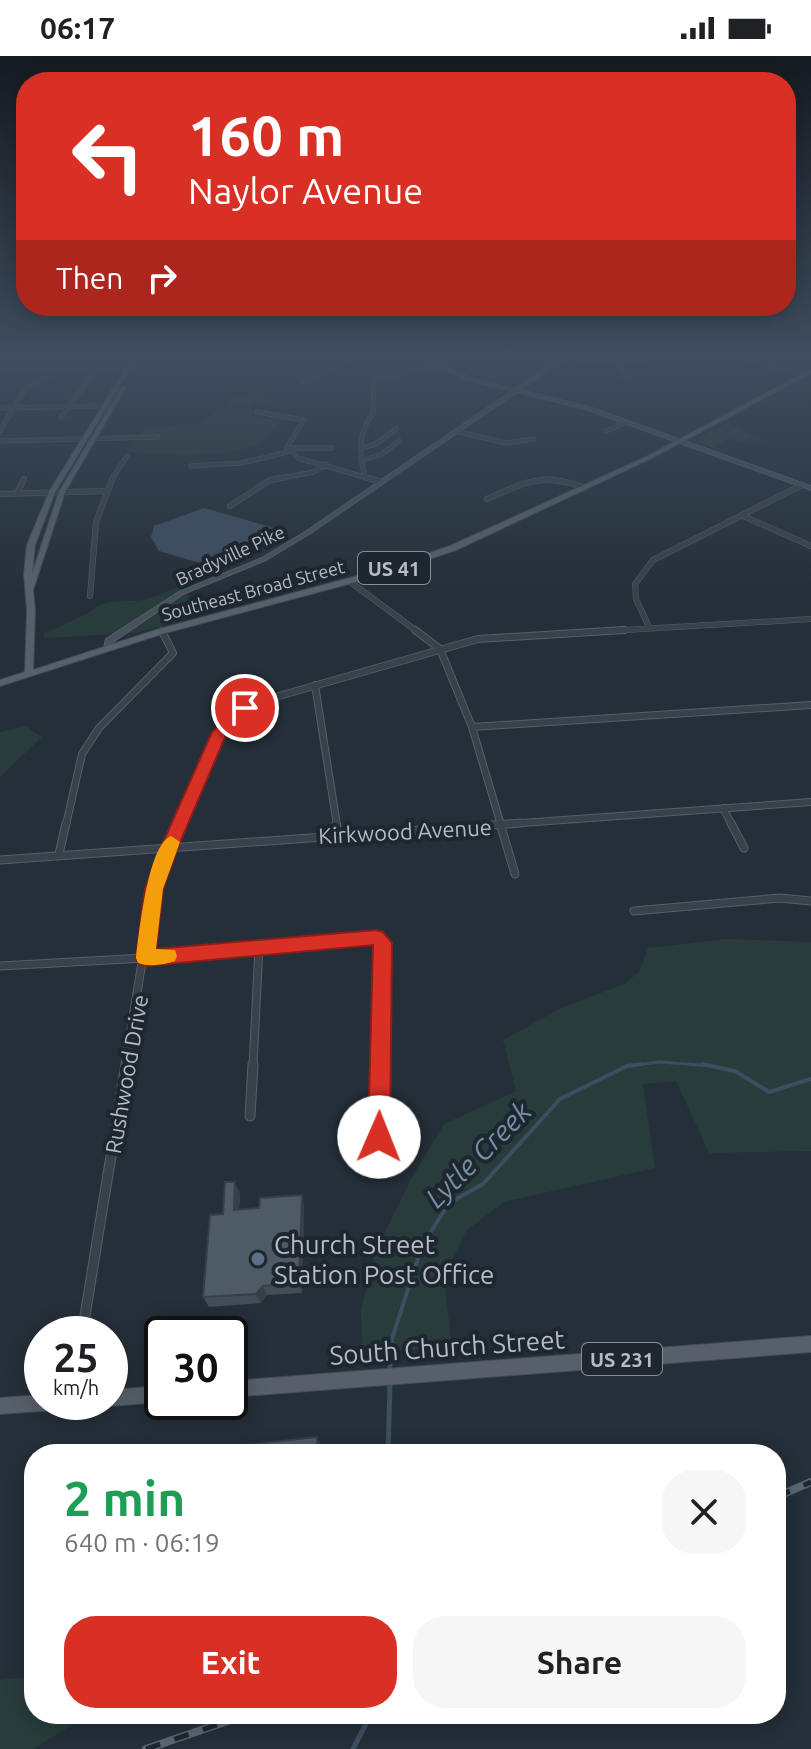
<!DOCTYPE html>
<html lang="en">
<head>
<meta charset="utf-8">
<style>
  :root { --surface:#fff; --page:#f6f6f6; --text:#202124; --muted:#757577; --accent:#d93025 }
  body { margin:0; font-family:Ubuntu,sans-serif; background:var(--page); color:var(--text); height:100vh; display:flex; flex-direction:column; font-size:30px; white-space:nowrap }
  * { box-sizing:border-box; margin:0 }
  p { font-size:26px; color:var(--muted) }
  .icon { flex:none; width:44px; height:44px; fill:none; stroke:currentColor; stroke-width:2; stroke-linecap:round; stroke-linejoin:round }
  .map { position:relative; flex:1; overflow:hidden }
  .drawer { position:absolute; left:24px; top:1388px; width:762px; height:280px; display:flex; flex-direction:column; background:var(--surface); border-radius:32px; box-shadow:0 4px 20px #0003 }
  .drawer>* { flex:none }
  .top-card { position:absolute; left:16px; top:16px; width:780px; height:244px; border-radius:32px; box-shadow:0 4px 20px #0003; background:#d93025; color:#fff; overflow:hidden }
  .speed { position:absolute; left:24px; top:1260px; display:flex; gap:16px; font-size:40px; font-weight:700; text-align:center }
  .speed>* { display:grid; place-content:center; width:104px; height:104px; border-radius:50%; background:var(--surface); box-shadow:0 4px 20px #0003; line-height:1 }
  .speed small { font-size:20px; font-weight:400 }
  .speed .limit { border:4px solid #111; border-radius:12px; background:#fff; color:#111 }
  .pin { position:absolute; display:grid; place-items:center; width:68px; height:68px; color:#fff; margin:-34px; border:4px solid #fff; border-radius:50%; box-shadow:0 2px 8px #0007 }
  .me { position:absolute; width:88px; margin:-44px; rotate:1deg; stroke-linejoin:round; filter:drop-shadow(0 0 6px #0008) }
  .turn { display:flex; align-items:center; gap:28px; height:168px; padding:0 40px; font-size:36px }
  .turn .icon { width:104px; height:104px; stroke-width:2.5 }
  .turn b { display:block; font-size:56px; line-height:68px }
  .then { display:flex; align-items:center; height:76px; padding:0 40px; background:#0003; gap:16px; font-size:30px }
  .round { display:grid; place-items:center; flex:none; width:84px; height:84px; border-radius:32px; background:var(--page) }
  .summary { display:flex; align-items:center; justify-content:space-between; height:136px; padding:0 40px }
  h1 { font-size:48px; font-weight:700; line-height:60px; color:#1e9e55 }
  .action { display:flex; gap:16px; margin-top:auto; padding:16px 40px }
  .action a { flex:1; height:92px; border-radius:32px; background:var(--accent); color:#fff; font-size:32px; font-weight:700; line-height:92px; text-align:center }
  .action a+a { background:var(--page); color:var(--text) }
  .status { display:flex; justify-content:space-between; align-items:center; height:56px; padding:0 40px; background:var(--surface); direction:ltr }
  .status svg { height:22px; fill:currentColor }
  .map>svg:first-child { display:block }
  .green { fill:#283c3b }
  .water { fill:#3d4e60 }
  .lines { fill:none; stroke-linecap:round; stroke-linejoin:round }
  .stream-far2 { stroke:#3d4e60; stroke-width:3 }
  .stream-far1 { stroke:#3d4e60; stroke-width:4 }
  .stream { stroke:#3d4e60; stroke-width:5 }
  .minor-far4-casing { stroke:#575f68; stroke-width:5 }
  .minor-far3-casing { stroke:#575f68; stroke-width:6 }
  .minor-far2-casing { stroke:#575f68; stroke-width:8 }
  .minor-far1-casing { stroke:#575f68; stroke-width:9 }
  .minor-casing { stroke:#575f68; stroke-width:11 }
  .secondary-casing { stroke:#575f68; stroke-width:2 }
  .primary-casing { stroke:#424a53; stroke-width:2 }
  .minor-far4 { stroke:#39414a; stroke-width:4 }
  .minor-far3 { stroke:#39414a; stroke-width:5 }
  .minor-far2 { stroke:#39414a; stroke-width:6 }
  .minor-far1 { stroke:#39414a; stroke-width:7 }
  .minor { stroke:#39414a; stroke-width:9 }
  .secondary { fill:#47515c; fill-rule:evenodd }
  .primary { fill:#57606a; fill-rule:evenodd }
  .rail-casing { stroke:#5b6670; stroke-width:8 }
  .rail { stroke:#1e262f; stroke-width:5; stroke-dasharray:15; stroke-linecap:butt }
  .wall { fill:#434d57 }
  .shaded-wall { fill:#373f47 }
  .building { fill:#4e5a65; stroke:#373f47; stroke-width:2 }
  .route { fill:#d93025; stroke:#8d1f18; stroke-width:2 }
  .slow { fill:#f59e0b }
  .service-dot { fill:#5c6f8a; stroke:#1e262f; stroke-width:3 }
  .labels { text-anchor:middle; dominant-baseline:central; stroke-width:8; stroke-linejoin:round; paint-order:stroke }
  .far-street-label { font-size:18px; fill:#b4bcc5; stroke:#1e262f }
  .shield { fill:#1e262f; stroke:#878f98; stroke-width:2 }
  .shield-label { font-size:20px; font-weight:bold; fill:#b4bcc5 }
  .street-label { font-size:22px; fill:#b4bcc5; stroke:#1e262f }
  .near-poi-label { font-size:26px; fill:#b4bcc5; stroke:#1e262f; text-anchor:start }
  .near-street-label { font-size:26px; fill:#b4bcc5; stroke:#1e262f }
  .near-water-label { font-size:28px; font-style:italic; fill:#788fa5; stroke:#1e262f }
</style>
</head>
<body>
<div class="status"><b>06:17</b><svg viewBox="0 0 49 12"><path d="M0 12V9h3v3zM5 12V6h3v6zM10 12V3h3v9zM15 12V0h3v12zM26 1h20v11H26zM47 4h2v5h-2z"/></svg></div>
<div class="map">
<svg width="811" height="1693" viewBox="0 0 811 1693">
  <rect width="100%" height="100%" fill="#252f39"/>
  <!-- green -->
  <path class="green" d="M236 340 275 346 252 347 251 361 283 363C274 371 265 385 254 389 221 403 163 398 127 396L144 373 201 367Z
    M726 368H729L767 387 750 383 743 387 729 382 713 391 741 403 697 386V382Z
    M179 531 193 544 189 552 170 556 182 565 135 577 44 582V578L90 556C104 540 129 548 147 543 158 540 168 534 179 531Z
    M26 670 42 681 0 721V676Z
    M727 883 811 886V1095L709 1097 676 1025 643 1028 655 1112 504 1146 466 1175 444 1222 452 1291 362 1298 361 1254 375 1197 411 1123 444 1068 516 1035 503 984 561 952 624 928 639 916 648 892Z
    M34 1620V1658H90L33 1693H0V1624Z"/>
  <!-- water -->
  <path class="water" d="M204 452 274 472C269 482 260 487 250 493 214 517 198 506 159 495L151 481 154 470Z"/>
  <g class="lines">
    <!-- stream-far2 -->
    <path class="stream-far2" d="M626 1010 660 1006 712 1010"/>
    <!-- stream-far1 -->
    <path class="stream-far1" d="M702 1008 735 1015 769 1036 811 1023
      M390 1313 392 1283 422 1190 449 1147 483 1128 560 1043 627 1010 641 1008"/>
    <!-- stream -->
    <path class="stream" d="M390 1316V1311
      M388 1398 390 1328
      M353 1693 371 1658"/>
    <!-- minor-far4 casing -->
    <g class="minor-far4-casing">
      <path id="minor-far4" d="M737 300 805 319
        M563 301 617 307 660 300
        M617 307 625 321
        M0 314 136 311
        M303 326 356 300
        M0 352 104 350
        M257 356 304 364 287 391 298 402 371 423
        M373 358 374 324 436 310
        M61 361 98 311
        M0 375 25 333 46 322 62 300
        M455 375 506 387 534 383
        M606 375 627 366
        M0 385 158 381
        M287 392H332
        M362 392 376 388 396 373
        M361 405 382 398 399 385
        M191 410 241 407 288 396
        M365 421C359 401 358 377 371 360
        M112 423 127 400
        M276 423 314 416 326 408
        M542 423H553"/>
    </g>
    <!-- minor-far3 casing -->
    <g class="minor-far3-casing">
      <path id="minor-far3" d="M364 421 379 425
        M17 437 24 423
        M0 438 105 435
        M487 443C525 426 544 416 585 432
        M230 450 270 424 287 421
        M741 459 811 490
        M349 525 418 576
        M90 540 96 466 113 421
        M649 571 636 543 635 528 653 504 802 429
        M591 576 811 563"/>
    </g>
    <!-- minor-far2 casing -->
    <g class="minor-far2-casing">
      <path id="minor-far2" d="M415 574 440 593 472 671 501 769
        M315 629 337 769
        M472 671 811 649
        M723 752 732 769
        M66 769 82 698 99 672 173 597 162 575
        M181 769C199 725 212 667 258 646L478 583 624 574
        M493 769 811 746"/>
    </g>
    <!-- minor-far1 casing -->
    <g class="minor-far1-casing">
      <path id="minor-far1" d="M336 767 338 778
        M500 767 515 818
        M731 767 744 792
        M59 798 66 767
        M0 804 521 767
        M634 855 780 842 811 845
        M0 910 145 902 376 881 383 887 380 1010
        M125 1010 154 833 182 767
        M253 1010 259 891"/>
    </g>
    <!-- minor casing -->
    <g class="minor-casing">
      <path id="minor" d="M250 1060 253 1008
        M379 1081 380 1008
        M82 1278 126 1008"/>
    </g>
    <!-- secondary casing -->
    <g class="secondary-casing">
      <path id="secondary" d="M416 300H421L472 322 515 333 563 300H568L520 334 589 351 811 430V434L585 353 517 336 309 478 266 504 183 538 113 586 111 594H105L104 592 106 583 179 536 262 502 305 476 512 335 468 324Z"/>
    </g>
    <!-- primary casing -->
    <g class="primary-casing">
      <path id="primary" d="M133 300H138L55 436 35 489 32 518 59 436 121 332 126 331 65 436 33 534 35 555 33 614 159 573 376 515 450 490 648 400 809 314 811 313V317L652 402 456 494 382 519 165 577 0 630V624L25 616 27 555 24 518 27 489 49 436Z
        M811 1280V1296L230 1341V1325Z
        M162 1330V1346L110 1350 104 1346H110V1334Z
        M42 1339V1346H63L61 1352 55 1354 0 1358V1342Z"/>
    </g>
    <!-- minor-far4 -->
    <use href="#minor-far4" class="minor-far4"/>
    <!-- minor-far3 -->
    <use href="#minor-far3" class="minor-far3"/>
    <!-- minor-far2 -->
    <use href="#minor-far2" class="minor-far2"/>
    <!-- minor-far1 -->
    <use href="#minor-far1" class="minor-far1"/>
    <!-- minor -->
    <use href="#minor" class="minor"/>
    <!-- secondary -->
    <use href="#secondary" class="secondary"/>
    <!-- primary -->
    <use href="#primary" class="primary"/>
    <!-- rail casing -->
    <g class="rail-casing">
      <path id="rail" d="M776 1441 811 1426
        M146 1693 248 1658"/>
    </g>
    <!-- rail -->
    <use href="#rail" class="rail"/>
  </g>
  <!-- wall -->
  <path class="wall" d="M240 1137 239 1153 304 1151 302 1237 267 1239 261 1247 209 1251 203 1241 223 1158Z"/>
  <!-- shaded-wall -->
  <path class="shaded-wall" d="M235 1126 240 1137 238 1165 234 1154Z
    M302 1139 304 1151 302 1237 299 1227Z
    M263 1230 267 1239 261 1247 256 1238Z
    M317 1381 320 1387V1398H317Z"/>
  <!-- building -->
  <path class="building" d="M225 1126H235L234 1154 259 1152 260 1142 302 1139 299 1227 263 1230 256 1238 203 1241 210 1159 223 1158Z
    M317 1381V1398H222L237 1396V1390Z"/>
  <!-- sky -->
  <linearGradient id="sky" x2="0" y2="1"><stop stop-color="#141a1f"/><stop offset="0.56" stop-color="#404d5f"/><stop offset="1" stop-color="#404d5f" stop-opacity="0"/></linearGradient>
  <rect width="811" height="537" fill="url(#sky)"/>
  <!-- route -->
  <path class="route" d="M245 647 252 652 226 679 178 791 163 833 156 893 376 874 383 876 392 887 390 1081 387 1089 379 1092 371 1089 368 1081 373 889 145 910 138 907 136 902 145 833 161 791 212 676 240 649Z"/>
  <!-- slow -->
  <path class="slow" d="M171 780 180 786 163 833 156 893 175 894 177 900 175 905C164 909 149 911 138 907L136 902C139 878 148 788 171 780Z"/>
  <!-- markers -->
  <circle class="service-dot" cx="258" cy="1203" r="8"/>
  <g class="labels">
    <!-- far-street labels -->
    <g class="far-street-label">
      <text transform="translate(230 499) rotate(-25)">Bradyville Pike</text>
      <text transform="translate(253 534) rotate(-15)">Southeast Broad Street</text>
    </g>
    <!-- shield labels -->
    <g class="shield">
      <rect x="358" y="496" width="72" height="32" rx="6"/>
      <rect x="582" y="1287" width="80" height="32" rx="6"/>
    </g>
    <g class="shield-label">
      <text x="394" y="512">US 41</text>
      <text x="622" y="1303">US 231</text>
    </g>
    <!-- street labels -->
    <g class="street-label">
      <text transform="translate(405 775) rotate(-3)">Kirkwood Avenue</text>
      <text transform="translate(126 1018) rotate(-80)">Rushwood Drive</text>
    </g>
    <!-- near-poi labels -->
    <g class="near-poi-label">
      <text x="274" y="1188">Church Street<tspan x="274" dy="30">Station Post Office</tspan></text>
    </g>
    <!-- near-street labels -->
    <g class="near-street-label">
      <text transform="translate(447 1291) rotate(-4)">South Church Street</text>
    </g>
    <!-- near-water labels -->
    <g class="near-water-label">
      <text transform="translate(478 1098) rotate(-45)">Lytle Creek</text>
    </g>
  </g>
</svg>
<div class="speed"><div>25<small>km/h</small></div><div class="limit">30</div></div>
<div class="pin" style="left:245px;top:652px;background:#d93025"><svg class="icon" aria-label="arrive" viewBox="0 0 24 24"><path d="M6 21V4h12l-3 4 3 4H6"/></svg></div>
<svg class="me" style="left:379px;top:1081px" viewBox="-20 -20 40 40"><circle r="19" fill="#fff"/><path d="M0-13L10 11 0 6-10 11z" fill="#d93025"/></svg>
<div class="top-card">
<div class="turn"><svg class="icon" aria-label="left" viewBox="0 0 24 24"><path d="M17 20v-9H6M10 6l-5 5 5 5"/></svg><div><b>160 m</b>Naylor Avenue</div></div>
<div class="then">Then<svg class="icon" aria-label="right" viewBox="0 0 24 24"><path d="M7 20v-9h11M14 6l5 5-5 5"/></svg></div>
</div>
<section class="drawer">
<div class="summary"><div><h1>2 min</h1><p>640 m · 06:19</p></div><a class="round"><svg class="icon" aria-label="close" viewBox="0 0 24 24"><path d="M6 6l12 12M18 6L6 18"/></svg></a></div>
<div class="action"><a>Exit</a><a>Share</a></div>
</section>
</div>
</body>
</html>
